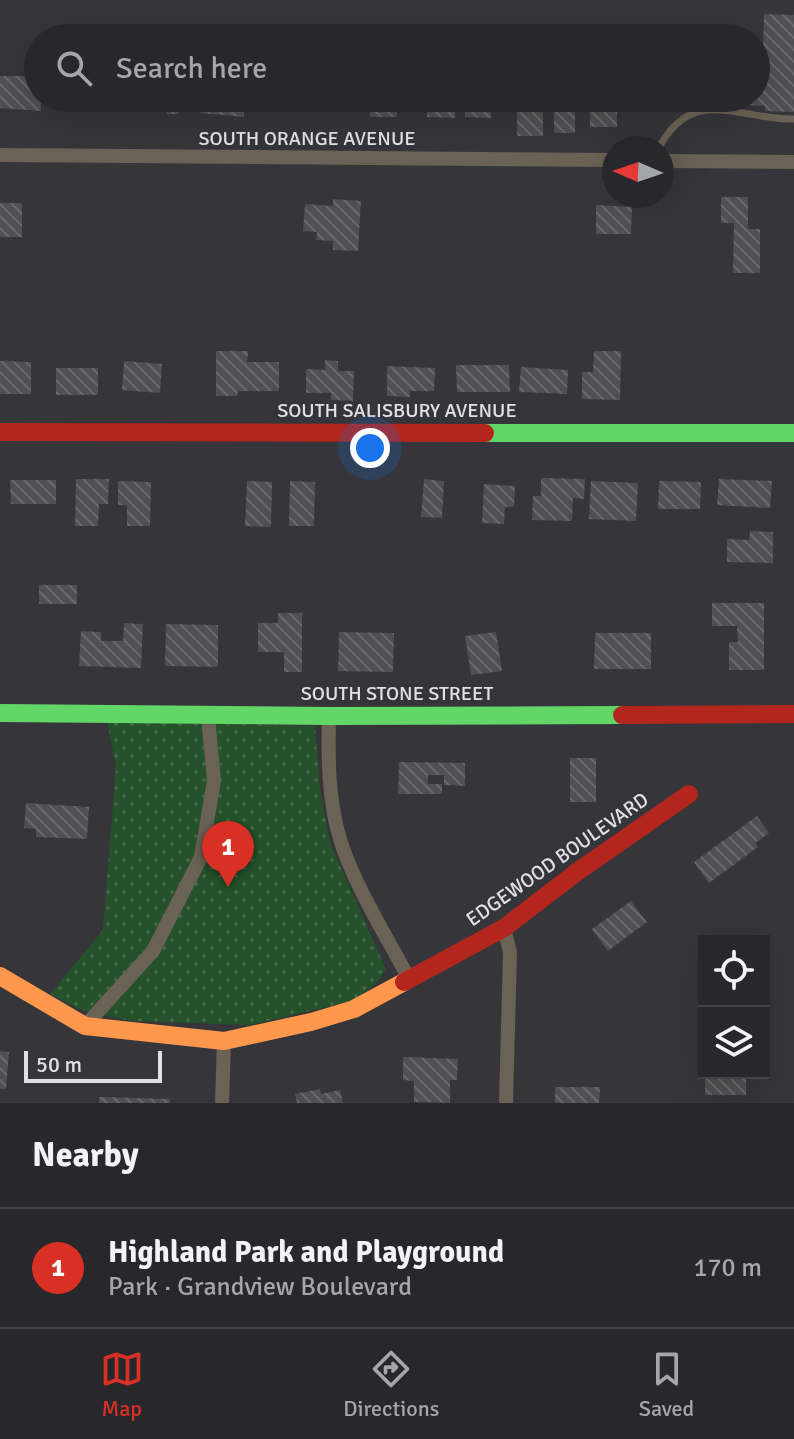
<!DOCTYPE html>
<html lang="en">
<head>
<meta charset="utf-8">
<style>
	:root { --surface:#28282c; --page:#303034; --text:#f1f3f6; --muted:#a5a6a9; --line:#444448; --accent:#d93025 }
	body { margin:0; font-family:Signika,sans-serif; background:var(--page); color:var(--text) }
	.controls { position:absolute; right:24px; bottom:24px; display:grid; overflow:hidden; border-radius:0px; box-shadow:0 8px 32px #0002 }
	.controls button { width:72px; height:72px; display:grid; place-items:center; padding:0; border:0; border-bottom:2px solid var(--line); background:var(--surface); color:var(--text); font:40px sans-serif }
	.compass { position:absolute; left:602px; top:136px; width:72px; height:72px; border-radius:50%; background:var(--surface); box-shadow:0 8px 32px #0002; rotate:272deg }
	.scale { position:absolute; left:24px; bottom:20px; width:138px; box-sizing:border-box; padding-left:8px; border:4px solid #e1e1e5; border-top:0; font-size:22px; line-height:28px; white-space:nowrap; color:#e1e1e5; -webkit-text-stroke:6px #34343b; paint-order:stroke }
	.you { position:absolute; left:370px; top:448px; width:28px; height:28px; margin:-20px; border:6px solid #fff; border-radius:50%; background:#1a73e8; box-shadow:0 0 0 12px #1a73e833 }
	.badge { display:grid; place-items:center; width:52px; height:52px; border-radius:50%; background:var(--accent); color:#fff; font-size:26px; font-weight:700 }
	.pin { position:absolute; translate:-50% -66px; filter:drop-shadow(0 2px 4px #0008) }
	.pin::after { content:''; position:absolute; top:42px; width:28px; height:24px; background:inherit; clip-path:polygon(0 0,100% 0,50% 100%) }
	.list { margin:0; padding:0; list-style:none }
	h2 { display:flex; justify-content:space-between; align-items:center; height:104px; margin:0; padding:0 32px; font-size:34px }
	h2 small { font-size:26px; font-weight:400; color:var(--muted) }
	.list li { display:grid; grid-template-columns:52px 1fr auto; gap:24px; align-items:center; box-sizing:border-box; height:120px; padding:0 32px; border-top:2px solid var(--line) }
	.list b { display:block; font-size:30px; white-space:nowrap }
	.list p { margin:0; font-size:26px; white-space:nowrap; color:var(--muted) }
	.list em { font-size:26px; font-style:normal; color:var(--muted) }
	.icon { flex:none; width:44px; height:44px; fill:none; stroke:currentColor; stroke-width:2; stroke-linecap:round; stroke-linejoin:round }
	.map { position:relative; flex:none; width:794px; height:1103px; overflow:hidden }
	.search { position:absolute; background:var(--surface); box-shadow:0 8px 32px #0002; left:24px; right:24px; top:24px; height:88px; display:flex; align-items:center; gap:20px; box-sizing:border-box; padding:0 28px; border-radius:44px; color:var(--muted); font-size:30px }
	.sheet { height:224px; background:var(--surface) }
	nav { display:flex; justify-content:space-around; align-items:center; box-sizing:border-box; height:112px; border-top:2px solid var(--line); background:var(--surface); font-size:22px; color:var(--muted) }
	nav a { display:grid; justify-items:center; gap:4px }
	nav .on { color:var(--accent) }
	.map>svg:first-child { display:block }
</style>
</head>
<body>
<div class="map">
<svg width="794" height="1103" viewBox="0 0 794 1103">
	<defs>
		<pattern id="park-dots" width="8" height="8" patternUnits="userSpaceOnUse" patternTransform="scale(2)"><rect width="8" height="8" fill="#25522b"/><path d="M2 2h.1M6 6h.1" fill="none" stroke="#446b4a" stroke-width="1.8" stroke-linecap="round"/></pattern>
		<pattern id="building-back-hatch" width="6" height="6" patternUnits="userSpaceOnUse" patternTransform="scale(2)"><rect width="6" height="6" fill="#504f51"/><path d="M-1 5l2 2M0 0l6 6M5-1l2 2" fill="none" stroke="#69686a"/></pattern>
	</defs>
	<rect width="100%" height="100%" fill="#35353a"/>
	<path fill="url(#park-dots)" d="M107 721 315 726 320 790 330 843 386 969 376 984 352 1001 250 1025 131 1021 80 1010 50 994 103 930 116 766Z"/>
	<g fill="url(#building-back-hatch)">
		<path d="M764 14 794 15V112L765 111V106L689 101V98H756V53L763 54Z"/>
		<path d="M0 76H32V88H38V98H41V111L0 108Z"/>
		<path d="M64 98H109V110L89 112V109H64Z"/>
		<path d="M135 98H179V114H167V110H135Z"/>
		<path d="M201 98H244V117L200 113Z"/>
		<rect x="315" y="98" width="17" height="13"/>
		<rect x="370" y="98" width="27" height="19"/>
		<path d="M427 98H455V118L427 117Z"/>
		<path d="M465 98H491V118L465 117Z"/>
		<rect x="590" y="98" width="27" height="29"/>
		<path d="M646 98H677V109L646 108Z"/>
		<rect x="554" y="101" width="21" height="32"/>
		<path d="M517 105H530V111H543V136H517Z"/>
		<path d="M721 197H748V229H760V273H733L734 223H721Z"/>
		<path d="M333 199 361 201 358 251 333 250V241L316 240 317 232 303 231 305 204 333 206Z"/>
		<rect x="0" y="203" width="22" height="34"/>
		<path d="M596 205 632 207 631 234H596Z"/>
		<path d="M216 351H248L247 362H279V391H238L237 396H216Z"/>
		<path d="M594 351H621L620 400 582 399V372H593Z"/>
		<path d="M325 360 338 361V371H354L353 401 331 400V393H306V369L325 370Z"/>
		<path d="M0 361 31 362V394H0Z"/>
		<path d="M124 361 162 364 160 393 122 390Z"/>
		<path d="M456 365H509L510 392H457Z"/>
		<path d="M387 366 435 368 434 391H410V397L387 396Z"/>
		<path d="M521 367 568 370 567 394 519 392Z"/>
		<rect x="56" y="368" width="42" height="27"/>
		<path d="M541 478 585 479 584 499 573 498 572 521 532 520 533 496H541Z"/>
		<path d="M76 479H109L108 504H99L98 526H75Z"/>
		<path d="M424 479 444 481 442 518 421 517Z"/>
		<path d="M719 479 772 481 770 508 717 505Z"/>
		<path d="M10 480H56V504H11Z"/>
		<path d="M118 481 151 482 150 526H127V505H118Z"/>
		<path d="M247 481 272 482 271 527 245 526Z"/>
		<path d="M290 481 315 482 314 526H289Z"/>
		<path d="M591 481 638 483 636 521 589 519Z"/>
		<path d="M659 481 701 482 700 509H658Z"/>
		<path d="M484 484 515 486 514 507H505L504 524 482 523Z"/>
		<path d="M750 531 773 532V563L727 562V539L749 540Z"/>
		<rect x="39" y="585" width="38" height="19"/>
		<path d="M712 603H764V670H729V642H738L737 626H712Z"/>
		<path d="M278 613H302V672H284V652H258V623H278Z"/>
		<path d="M124 623 143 624 141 668 79 666 81 631 101 632V641H123Z"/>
		<path d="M166 624 218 625V667L165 666Z"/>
		<path d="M339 632 394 633 393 672 338 671Z"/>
		<path d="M496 632 502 671 471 675 465 636Z"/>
		<path d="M595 633H651V669H594Z"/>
		<rect x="570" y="758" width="26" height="44"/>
		<path d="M399 762 465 763V786L444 785V775H428V784H442V794H398Z"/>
		<path d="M26 803 89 807 87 839 36 837V829L24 828Z"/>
		<path d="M757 816 769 833 755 843 758 847 709 883 694 862Z"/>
		<path d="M631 901 647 922 608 951 592 929Z"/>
		<path d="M0 1051 9 1052 6 1089H0Z"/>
		<path d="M403 1057 458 1059 457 1080H450V1103L414 1102V1081L403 1080Z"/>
		<path d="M705 1073 746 1076V1095H705Z"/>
		<path d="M555 1087H600L599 1103H555Z"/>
		<path d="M320 1089 321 1094 340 1090 343 1103H297L295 1094Z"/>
		<path d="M99 1097 170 1099V1103H99Z"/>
	</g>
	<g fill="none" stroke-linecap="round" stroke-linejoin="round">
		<path stroke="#6a6254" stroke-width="7" d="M659 148C692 84 740 120 794 119"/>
		<g stroke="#6a6254" stroke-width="14">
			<path d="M0 155 614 160"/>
			<path d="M662 161 794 162"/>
			<path d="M329 716C328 756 328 800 340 839 353 883 387 937 409 979"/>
			<path d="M504 928 510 952 506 1103"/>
			<path d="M85 1026 153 951 201 857 214 781 208 716"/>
			<path d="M222 1103 224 1041"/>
		</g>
		<g stroke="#63d668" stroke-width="18">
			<path d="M485 433H794"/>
			<path d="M0 713 329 716 622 715"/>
		</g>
		<path stroke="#ff974d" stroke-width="18" d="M0 976 85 1026 224 1041 311 1022 354 1009 404 982"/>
		<g stroke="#b3261e" stroke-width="18">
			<path d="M0 432 485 433"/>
			<path d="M622 715 794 714"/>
			<path d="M404 982 504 928 577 872 689 794"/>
		</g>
	</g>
	<g text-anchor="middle" stroke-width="7" stroke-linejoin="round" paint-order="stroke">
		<g font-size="20" fill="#e1e1e5" stroke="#34343b">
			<text x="307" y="145">SOUTH ORANGE AVENUE</text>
			<text x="397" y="417">SOUTH SALISBURY AVENUE</text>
			<text x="397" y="700">SOUTH STONE STREET</text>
			<text transform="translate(557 859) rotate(-35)" y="7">EDGEWOOD BOULEVARD</text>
		</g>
	</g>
</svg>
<div class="controls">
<button><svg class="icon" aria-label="locate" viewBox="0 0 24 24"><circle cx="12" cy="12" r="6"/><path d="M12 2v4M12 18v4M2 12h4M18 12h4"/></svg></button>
<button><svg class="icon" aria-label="layers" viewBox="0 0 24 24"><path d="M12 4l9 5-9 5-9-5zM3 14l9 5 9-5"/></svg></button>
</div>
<svg class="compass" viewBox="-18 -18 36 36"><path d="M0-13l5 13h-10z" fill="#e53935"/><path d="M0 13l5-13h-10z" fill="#a5a6a9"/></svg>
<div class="scale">50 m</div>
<div class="you"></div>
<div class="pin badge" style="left:228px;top:887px">1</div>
<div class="search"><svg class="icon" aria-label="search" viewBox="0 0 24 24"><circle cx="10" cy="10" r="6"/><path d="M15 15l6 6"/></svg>Search here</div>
</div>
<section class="sheet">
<h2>Nearby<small></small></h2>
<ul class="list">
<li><span class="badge">1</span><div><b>Highland Park and Playground</b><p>Park · Grandview Boulevard</p></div><em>170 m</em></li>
</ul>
</section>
<nav>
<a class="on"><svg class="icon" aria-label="map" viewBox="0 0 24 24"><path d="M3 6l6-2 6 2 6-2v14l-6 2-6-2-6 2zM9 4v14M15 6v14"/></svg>Map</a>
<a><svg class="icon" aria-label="directions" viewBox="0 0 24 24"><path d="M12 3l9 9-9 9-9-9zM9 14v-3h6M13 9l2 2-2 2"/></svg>Directions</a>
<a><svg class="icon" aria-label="saved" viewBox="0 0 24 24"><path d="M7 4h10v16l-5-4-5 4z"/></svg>Saved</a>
</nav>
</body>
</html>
